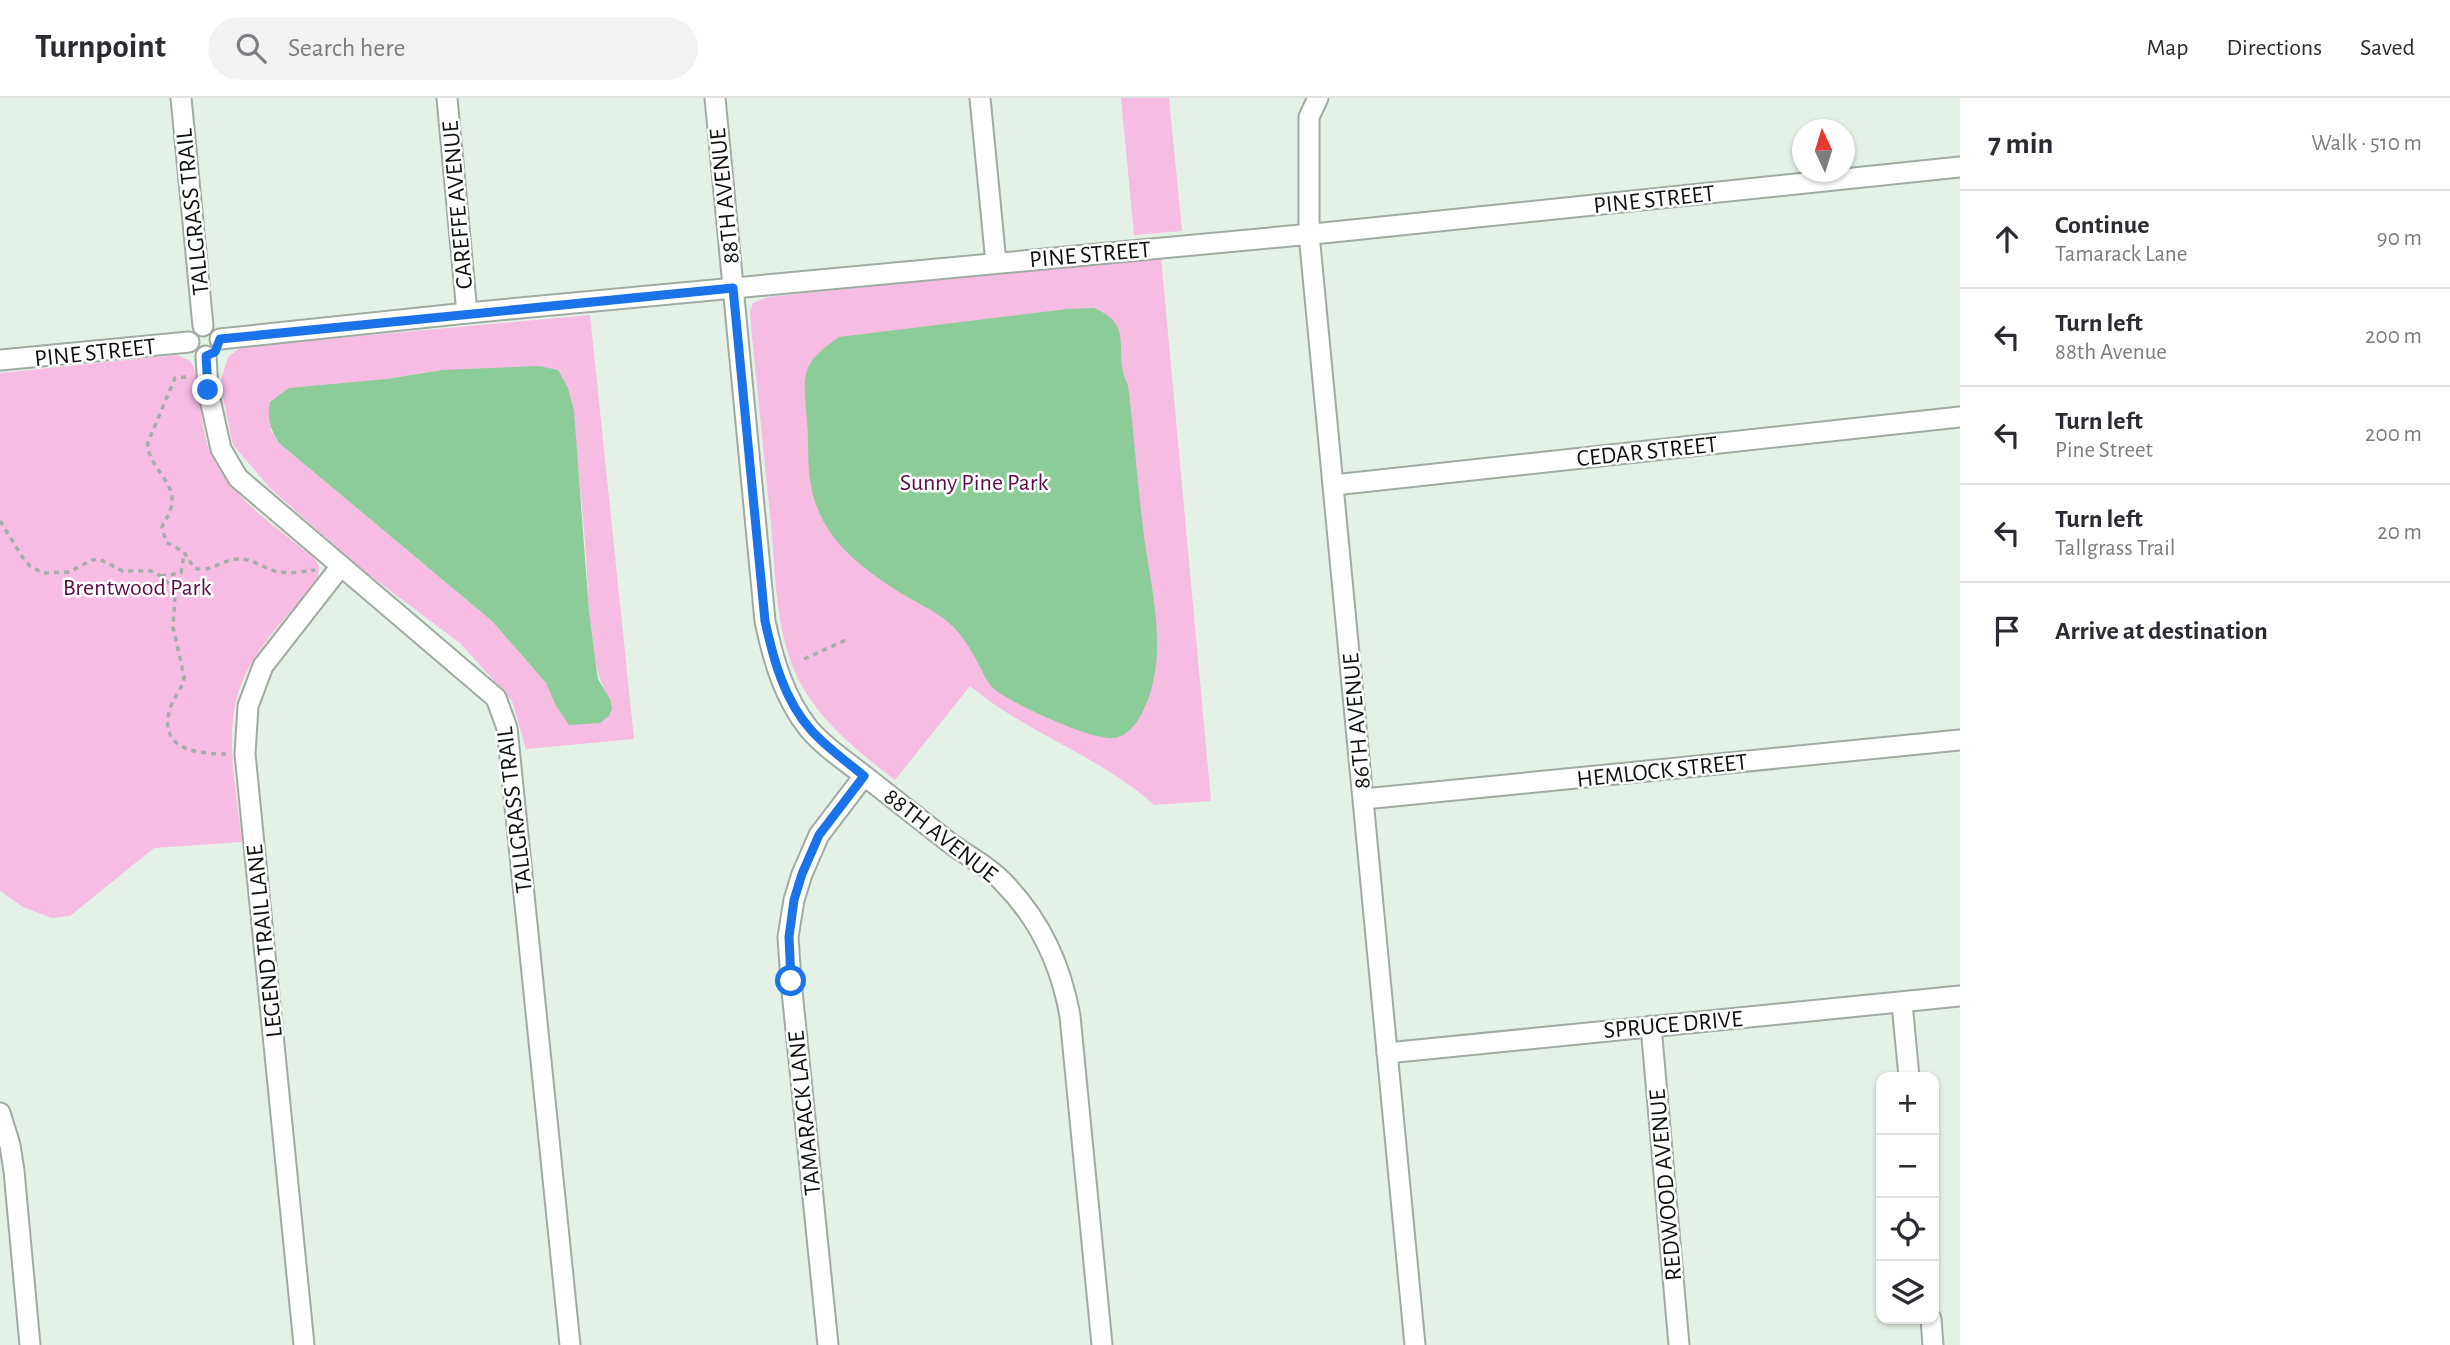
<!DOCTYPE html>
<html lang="en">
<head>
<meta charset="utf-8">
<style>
	:root { --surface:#fff; --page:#f2f2f3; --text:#2b2b33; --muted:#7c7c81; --line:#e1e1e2 }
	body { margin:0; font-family:"Alegreya Sans",sans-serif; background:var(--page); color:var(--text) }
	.controls { position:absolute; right:21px; bottom:21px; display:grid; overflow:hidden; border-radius:14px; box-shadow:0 2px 5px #0004 }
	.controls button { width:63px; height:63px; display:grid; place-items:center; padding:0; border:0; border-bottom:2px solid var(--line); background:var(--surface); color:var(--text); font:35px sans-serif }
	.compass { position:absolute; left:1792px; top:21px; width:63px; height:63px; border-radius:50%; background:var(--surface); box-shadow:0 2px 5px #0004; rotate:356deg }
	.stop { position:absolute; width:21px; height:21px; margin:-16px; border:5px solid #1a73e8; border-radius:50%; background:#fff }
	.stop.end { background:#1a73e8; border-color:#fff; box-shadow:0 2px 7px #0008 }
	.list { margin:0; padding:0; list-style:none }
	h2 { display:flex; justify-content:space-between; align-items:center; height:91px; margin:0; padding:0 28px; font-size:30px }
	h2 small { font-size:23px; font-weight:400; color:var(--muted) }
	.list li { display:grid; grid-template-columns:46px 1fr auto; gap:21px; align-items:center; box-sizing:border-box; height:98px; padding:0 28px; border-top:2px solid var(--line) }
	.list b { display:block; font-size:26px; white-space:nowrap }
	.list p { margin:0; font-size:23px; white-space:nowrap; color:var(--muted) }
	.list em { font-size:23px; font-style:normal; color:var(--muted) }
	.icon { flex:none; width:38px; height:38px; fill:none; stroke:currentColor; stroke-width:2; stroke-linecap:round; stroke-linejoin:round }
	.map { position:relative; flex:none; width:1960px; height:1247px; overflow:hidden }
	header { display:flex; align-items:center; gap:42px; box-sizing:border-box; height:98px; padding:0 35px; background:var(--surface); border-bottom:2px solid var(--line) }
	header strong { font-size:33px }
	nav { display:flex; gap:38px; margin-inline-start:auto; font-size:24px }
	.search { width:490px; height:63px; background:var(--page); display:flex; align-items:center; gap:18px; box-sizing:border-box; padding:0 24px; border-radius:38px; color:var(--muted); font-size:26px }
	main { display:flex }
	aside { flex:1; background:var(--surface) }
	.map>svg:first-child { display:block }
</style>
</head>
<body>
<header>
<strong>Turnpoint</strong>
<div class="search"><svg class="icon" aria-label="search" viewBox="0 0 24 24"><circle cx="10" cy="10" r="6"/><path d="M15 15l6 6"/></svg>Search here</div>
<nav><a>Map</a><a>Directions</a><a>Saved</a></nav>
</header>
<main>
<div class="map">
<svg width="1960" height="1247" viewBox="0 0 1960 1247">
	<rect width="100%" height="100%" fill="#e4f1e6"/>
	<g fill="#f7bce2" fill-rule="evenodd">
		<path d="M1121 0H1169L1182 133 1134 137Z"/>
		<path d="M1161 159 1211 703 1154 707C1099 657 1026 635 970 588L895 682C859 654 825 628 802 588 775 540 776 479 771 426 764 361 758 295 751 229L750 213 753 205 768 199Z"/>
		<path d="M590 217 634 641 526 651 512 603 461 546 359 469 271 391 233 347 220 285 228 259 241 249ZM442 272 574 313C576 361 583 410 586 458 589 499 587 568 610 601L563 619 546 585 492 523 279 345 270 331 387 281Z"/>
		<path d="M177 257 190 263 194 270C201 297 199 327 210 354 230 400 277 429 314 460L319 468 318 481C292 513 258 546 242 584 222 633 237 694 242 744L154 750 70 818 52 820 23 809 0 793V275Z"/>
	</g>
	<g fill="#8bcc99">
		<path d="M1094 210C1137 229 1111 251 1128 287 1134 335 1137 382 1143 430 1150 491 1172 559 1141 617 1136 627 1125 639 1114 640 1093 643 1009 605 993 590 987 585 983 574 979 567 971 552 962 536 949 525 934 512 915 504 899 494 858 468 820 438 811 388 807 367 809 345 807 324 804 278 798 267 839 239L1068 211Z"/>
		<path d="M539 268 558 272 568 290 574 313 589 514 596 568 598 581 610 601 612 610 609 618 600 625 569 627 556 608 546 585 492 523 279 345C270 330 267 321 270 304L289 290 387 281 442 272Z"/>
	</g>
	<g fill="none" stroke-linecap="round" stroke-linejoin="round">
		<g stroke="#9faba1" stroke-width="23">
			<g id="minor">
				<path d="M181 0 203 228"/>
				<path d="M447 0 467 215"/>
				<path d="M715 0 765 523C773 561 784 600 809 631 824 649 847 664 866 679 894 701 922 723 950 745 967 758 987 767 1002 783 1039 820 1061 867 1070 918L1102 1247"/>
				<path d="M980 0 996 165"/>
				<path d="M1318 0 1309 19V136L1415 1247"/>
				<path d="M220 241 467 215 1333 134 1960 69"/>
				<path d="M206 258 208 292 221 351 238 380 496 600 507 630 570 1247"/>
				<path d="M0 262 189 244"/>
				<path d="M1334 387 1960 319"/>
				<path d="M1364 701 1960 642"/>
				<path d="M1902 905 1909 979"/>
				<path d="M1651 928 1679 1247"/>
				<path d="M1387 955 1960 898"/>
				<path d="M0 1015 10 1047 14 1073 30 1247"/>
				<path d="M1931 1221 1933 1247"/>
				<path d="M304 1247 245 656 248 608 263 568 341 468"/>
				<path d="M828 1247 791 883 788 839 794 802 802 776 819 737 864 678"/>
			</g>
		</g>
		<g stroke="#a3aea5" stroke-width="3.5" stroke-dasharray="5 5" stroke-linecap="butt">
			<path d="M186 279 175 280 148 344C146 370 181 385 170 413 168 419 164 423 162 429L166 444 184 454 194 470C211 475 221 462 237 461 252 460 261 469 275 473 287 476 302 474 315 472"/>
			<path d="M0 423 23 460 30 468 43 475 69 474 92 462 99 461 123 473H151L161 478 173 490 175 498 173 529 184 578C184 589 175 597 171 608 156 652 196 656 228 656"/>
			<path d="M161 478 181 475 184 456"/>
			<path d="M804 561 846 542"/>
		</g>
		<use href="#minor" stroke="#fff" stroke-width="19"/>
	</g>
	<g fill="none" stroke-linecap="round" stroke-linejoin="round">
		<path stroke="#1a73e8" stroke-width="9" d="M208 292 206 258 215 254 220 241 733 190 765 523C773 560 784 602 811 632 826 649 846 663 864 678L819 737 802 776 794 802 789 839 791 883"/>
	</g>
	<g text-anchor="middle" stroke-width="5" stroke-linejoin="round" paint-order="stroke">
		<g font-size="24" fill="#0e130f" stroke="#fff">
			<text transform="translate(724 98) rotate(-96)" y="8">88TH AVENUE</text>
			<text transform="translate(1654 101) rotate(-6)" y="8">PINE STREET</text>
			<text transform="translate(457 107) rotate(-95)" y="8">CAREFFE AVENUE</text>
			<text transform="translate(192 114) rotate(-96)" y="8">TALLGRASS TRAIL</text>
			<text transform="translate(1090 156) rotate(-5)" y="8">PINE STREET</text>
			<text transform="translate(95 254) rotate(-6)" y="8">PINE STREET</text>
			<text transform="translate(1647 353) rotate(-6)" y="8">CEDAR STREET</text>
			<text transform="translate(1356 623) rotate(-95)" y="8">86TH AVENUE</text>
			<text transform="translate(1662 672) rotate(-6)" y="8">HEMLOCK STREET</text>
			<text transform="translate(514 712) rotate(-97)" y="8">TALLGRASS TRAIL</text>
			<text transform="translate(941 737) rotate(38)" y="8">88TH AVENUE</text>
			<text transform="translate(264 843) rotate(-96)" y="8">LEGEND TRAIL LANE</text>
			<text transform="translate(1673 926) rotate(-5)" y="8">SPRUCE DRIVE</text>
			<text transform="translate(804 1015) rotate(-96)" y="8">TAMARACK LANE</text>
			<text transform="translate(1665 1087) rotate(-95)" y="8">REDWOOD AVENUE</text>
		</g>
		<g font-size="24" fill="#5c0d49" stroke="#fff">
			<text x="974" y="392">Sunny Pine Park</text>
			<text x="137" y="497">Brentwood Park</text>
		</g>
	</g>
</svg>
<div class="controls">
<button>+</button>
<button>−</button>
<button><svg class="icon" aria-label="locate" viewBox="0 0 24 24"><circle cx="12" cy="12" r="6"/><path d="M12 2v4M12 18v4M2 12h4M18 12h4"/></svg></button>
<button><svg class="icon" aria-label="layers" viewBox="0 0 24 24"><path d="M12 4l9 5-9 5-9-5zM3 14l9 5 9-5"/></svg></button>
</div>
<svg class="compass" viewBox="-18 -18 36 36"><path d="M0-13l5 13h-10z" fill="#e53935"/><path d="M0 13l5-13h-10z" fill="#7c7c81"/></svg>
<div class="stop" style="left:791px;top:883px"></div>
<div class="stop end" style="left:208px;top:292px"></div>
</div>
<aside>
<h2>7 min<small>Walk · 510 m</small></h2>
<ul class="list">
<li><svg class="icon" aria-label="ahead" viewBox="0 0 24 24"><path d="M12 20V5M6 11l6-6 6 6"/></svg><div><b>Continue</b><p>Tamarack Lane</p></div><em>90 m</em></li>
<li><svg class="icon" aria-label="left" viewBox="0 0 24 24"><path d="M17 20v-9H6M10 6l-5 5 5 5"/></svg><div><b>Turn left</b><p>88th Avenue</p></div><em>200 m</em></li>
<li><svg class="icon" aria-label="left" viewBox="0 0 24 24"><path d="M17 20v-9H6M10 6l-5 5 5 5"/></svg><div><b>Turn left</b><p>Pine Street</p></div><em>200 m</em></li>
<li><svg class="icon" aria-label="left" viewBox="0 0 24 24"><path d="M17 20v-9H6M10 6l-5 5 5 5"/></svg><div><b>Turn left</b><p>Tallgrass Trail</p></div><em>20 m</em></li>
<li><svg class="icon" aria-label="arrive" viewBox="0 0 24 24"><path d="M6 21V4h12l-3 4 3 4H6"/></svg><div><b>Arrive at destination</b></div></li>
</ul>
</aside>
</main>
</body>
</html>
